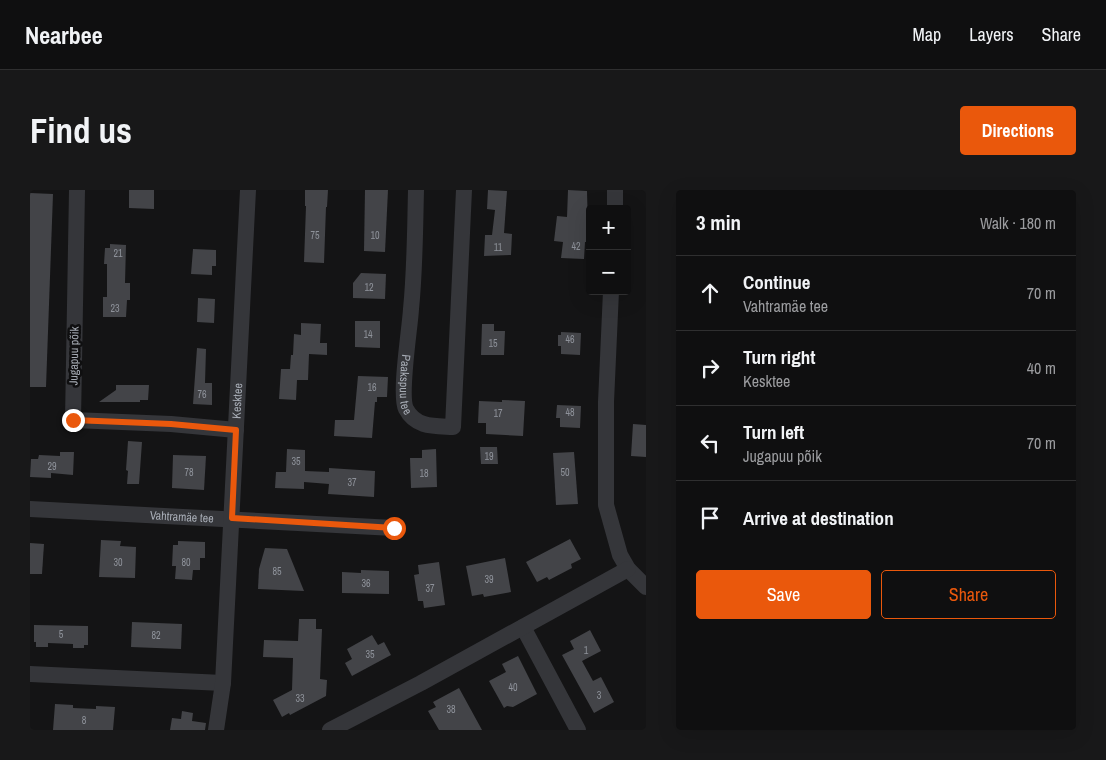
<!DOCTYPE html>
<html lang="en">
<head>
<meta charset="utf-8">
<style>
	:root { --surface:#0f0f10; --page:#181819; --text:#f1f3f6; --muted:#9b9c9f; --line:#2f2f30; --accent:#ea580c }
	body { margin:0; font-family:"Archivo Narrow",sans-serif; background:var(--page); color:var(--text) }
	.controls { position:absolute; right:15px; top:15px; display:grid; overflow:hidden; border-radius:5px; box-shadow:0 5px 20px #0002 }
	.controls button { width:45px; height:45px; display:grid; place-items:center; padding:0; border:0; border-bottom:1px solid var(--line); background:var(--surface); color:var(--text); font:25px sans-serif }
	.stop { position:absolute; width:15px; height:15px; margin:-11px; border:4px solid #ea580c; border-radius:50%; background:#fff }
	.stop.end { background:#ea580c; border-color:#fff; box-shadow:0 1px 5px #0008 }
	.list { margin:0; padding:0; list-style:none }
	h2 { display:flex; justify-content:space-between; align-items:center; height:65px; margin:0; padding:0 20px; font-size:21px }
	h2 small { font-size:16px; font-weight:400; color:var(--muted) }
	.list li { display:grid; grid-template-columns:32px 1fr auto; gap:15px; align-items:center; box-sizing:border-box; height:75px; padding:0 20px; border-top:1px solid var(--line) }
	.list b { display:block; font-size:19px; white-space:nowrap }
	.list p { margin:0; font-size:16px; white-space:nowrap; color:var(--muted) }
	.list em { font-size:16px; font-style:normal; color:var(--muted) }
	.actions { display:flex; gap:10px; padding:15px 20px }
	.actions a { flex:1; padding:11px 0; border:1px solid var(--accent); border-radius:5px; text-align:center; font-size:18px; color:var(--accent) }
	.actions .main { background:var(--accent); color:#fff }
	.icon { flex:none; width:28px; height:28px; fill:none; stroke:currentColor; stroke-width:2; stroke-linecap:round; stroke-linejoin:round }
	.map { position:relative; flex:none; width:616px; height:540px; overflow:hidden; border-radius:5px }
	header { display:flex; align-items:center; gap:30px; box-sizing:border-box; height:70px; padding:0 25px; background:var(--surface); border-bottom:1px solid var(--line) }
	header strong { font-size:24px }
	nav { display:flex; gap:28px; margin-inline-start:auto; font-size:18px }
	.intro { display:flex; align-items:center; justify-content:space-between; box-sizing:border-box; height:120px; padding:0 30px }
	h1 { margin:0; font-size:35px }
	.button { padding:12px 22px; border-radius:5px; background:var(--accent); color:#fff; font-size:18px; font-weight:700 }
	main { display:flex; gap:30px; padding:0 30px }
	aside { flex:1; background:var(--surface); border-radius:5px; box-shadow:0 5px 20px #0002 }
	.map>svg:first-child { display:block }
</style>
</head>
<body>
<header>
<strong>Nearbee</strong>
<nav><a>Map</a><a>Layers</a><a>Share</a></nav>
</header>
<div class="intro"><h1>Find us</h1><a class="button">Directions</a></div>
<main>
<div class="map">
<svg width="616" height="540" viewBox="0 0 616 540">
	<rect width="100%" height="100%" fill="#141415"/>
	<g fill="#434448">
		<path d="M99 0H124V19L99 18Z"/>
		<path d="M275 0H298L297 17H296L294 73 274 72 276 16H275Z"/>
		<path d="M335 0H358L355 62 334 61Z"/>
		<path d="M458 0 477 1 474 43 482 44 481 65 454 66 455 45H462L465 20 457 19Z"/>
		<path d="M538 0 557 1 558 40V52H555L554 69 531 68 533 52 524 51 527 26 537 27Z"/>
		<path d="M0 3 23 4 16 197H0Z"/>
		<path d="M80 54 96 55 95 93H100V110H97L96 127H73V107H77V74H74L75 58H80Z"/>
		<path d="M163 59 186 60V76H182V85L161 84Z"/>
		<path d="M331 83 356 84 355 109 323 108V93Z"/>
		<path d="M168 108 185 109 184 133 167 132Z"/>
		<path d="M325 131H350V158L325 157Z"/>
		<path d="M271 133 291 134 290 153H297V165L279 164 278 190H267L266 210 249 209 251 179H260L261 165H263L264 144 271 145Z"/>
		<path d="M452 134H464V141H475L474 165H451Z"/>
		<path d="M531 142 551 143 550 165 531 164V156H528V145H531Z"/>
		<path d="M167 158 176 159 175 193H182V215L163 214Z"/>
		<path d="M328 186 358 187 357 207H347V212H345L342 248 304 246 305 230H324Z"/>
		<path d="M86 195H119L118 210H110V212H69L86 200Z"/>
		<path d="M472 210 495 211 493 246 456 244V233H448L449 211 472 212Z"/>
		<path d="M527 215 551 216 550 238 530 237V228H526Z"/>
		<path d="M603 234 616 235V267L601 266Z"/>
		<path d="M98 251 112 252 109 294H97L98 281 96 280Z"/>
		<path d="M450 257H467L468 274H451Z"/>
		<path d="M257 259 275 260V281L299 282V278L345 281 344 307 298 304 299 294 274 292V299L245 298 246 282H256Z"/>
		<path d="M406 259 407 297 381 298 380 268H392V260Z"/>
		<path d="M30 262H44L43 285 21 283V288L0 287 1 269H8L9 265 30 266Z"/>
		<path d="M544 262 548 314 526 315 523 263Z"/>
		<path d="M143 265 176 266 174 300 142 298Z"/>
		<path d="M540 349 551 369 541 374 542 378 519 390 517 387 507 392 496 372Z"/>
		<path d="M71 350 91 351 90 356 106 357 105 388 69 387Z"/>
		<path d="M148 351 175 352V368H170V380H163L162 390 145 389 146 376H142L143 355H148Z"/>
		<path d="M0 353 14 354 12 384H0Z"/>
		<path d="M235 358 257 359 274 401 228 399 229 379Z"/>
		<path d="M475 368 481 402 454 407 453 404 442 406 436 376Z"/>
		<path d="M409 372 415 415 394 418 393 411H388L384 385 389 384 388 375Z"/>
		<path d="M331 380 359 381V404L312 403V382L331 383Z"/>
		<path d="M269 429H286V439H292L290 489 297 490 296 506 260 525 259 523 252 527 243 510 262 500 263 468 233 467 234 450 268 451Z"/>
		<path d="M102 432 152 434 151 459 101 457Z"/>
		<path d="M4 435 58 436V455H54V458H43V454L18 453V457H6V452H4Z"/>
		<path d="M560 440 571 461 552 471 563 491 571 487 584 512 564 523 532 465 544 459 540 451Z"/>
		<path d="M342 445 348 455 354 452 361 465 322 486 315 473 322 469 317 459Z"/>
		<path d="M488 466 507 504 483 517 477 516 474 518 459 491 476 482 472 474Z"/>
		<path d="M429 498 452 540H409L398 521 406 517 403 512Z"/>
		<path d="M25 514 43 515V518L66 519V516L85 517 83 540H23Z"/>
		<path d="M152 521 163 523 162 531 176 533 175 540H140L142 528 151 529Z"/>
	</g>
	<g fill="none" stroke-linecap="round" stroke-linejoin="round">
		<g stroke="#35363a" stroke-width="16">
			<path d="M47 0 43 230 141 234 206 240"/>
			<path id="s1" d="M386 0C385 40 385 80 381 119 380 138 369 205 376 219 386 238 405 236 423 237L434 0"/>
			<path d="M585 19V0"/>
			<path d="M581 101 576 212V315L590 365 598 379 616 397"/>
			<path id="s2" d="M0 319 364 338"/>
			<path d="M493 437 548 540"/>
			<path d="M0 484 193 493"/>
			<path id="s3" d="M186 540 193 493 218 0"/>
			<path d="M300 540 391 493 598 379"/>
		</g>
	</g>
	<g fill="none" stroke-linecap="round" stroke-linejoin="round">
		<path stroke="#ea580c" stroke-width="6" d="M43 230 141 234 206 240 202 328 364 338"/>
	</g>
	<g text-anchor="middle" stroke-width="5" stroke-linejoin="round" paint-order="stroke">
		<g font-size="10" fill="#8e929a">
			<text x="285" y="49">75</text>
			<text x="345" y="49">10</text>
			<text x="546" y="60">42</text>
			<text x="468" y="61">11</text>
			<text x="88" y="67">21</text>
			<text x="339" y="101">12</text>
			<text x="85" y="122">23</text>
			<text x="338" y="148">14</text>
			<text x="540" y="153">46</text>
			<text x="463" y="157">15</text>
			<text x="342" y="201">16</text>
			<text x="172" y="208">76</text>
			<text x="540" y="226">48</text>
			<text x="468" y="227">17</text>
			<text x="459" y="270">19</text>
			<text x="266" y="275">35</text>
			<text x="22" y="280">29</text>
			<text x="159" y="286">78</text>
			<text x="535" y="286">50</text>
			<text x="394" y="287">18</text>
			<text x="322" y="296">37</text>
			<text x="88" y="376">30</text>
			<text x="156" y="376">80</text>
			<text x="247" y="385">85</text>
			<text x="459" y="393">39</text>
			<text x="336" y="397">36</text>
			<text x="400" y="402">37</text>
			<text x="31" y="448">5</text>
			<text x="126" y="449">82</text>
			<text x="556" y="464">1</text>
			<text x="340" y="468">35</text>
			<text x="483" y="501">40</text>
			<text x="569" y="509">3</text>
			<text x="270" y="512">33</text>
			<text x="421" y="523">38</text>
			<text x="54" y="534">8</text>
		</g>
		<g font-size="12" fill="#a7acb5" stroke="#0f0f10">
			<text transform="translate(44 166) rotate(-89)" y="4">Jugapuu põik</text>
			<text dy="4" stroke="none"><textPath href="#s1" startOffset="195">Paakspuu tee</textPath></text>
			<text dy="4" stroke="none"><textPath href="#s3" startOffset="330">Kesktee</textPath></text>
			<text dy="4" stroke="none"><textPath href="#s2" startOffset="152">Vahtramäe tee</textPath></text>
		</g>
	</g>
</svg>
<div class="controls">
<button>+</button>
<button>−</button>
</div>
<div class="stop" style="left:364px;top:338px"></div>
<div class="stop end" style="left:43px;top:230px"></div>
</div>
<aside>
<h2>3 min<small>Walk · 180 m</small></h2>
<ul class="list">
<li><svg class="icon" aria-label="ahead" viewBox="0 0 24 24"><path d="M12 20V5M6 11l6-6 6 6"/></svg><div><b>Continue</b><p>Vahtramäe tee</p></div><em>70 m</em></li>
<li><svg class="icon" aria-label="right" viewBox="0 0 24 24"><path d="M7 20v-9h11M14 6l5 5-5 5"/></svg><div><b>Turn right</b><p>Kesktee</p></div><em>40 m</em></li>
<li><svg class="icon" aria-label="left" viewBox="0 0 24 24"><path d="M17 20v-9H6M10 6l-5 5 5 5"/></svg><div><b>Turn left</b><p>Jugapuu põik</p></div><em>70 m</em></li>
<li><svg class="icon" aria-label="arrive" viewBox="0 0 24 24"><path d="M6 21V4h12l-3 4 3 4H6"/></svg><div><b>Arrive at destination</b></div></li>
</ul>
<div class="actions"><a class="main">Save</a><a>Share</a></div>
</aside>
</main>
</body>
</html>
